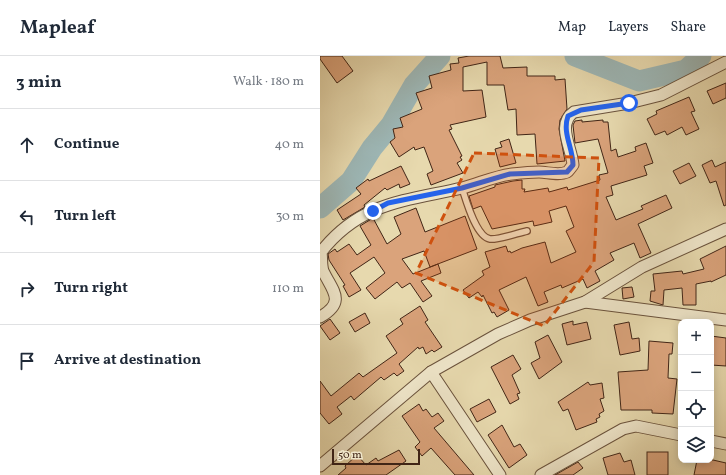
<!DOCTYPE html>
<html lang="en">
<head>
<meta charset="utf-8">
<style>
	:root { --surface:#fff; --page:#f6f6f7; --text:#1f2937; --muted:#747a83; --line:#e0e1e3 }
	body { margin:0; font-family:Vollkorn,serif; background:var(--page); color:var(--text) }
	.controls { position:absolute; right:12px; bottom:12px; display:grid; overflow:hidden; border-radius:8px; box-shadow:0 2px 10px #0003 }
	.controls button { width:36px; height:36px; display:grid; place-items:center; padding:0; border:0; border-bottom:1px solid var(--line); background:var(--surface); color:var(--text); font:20px sans-serif }
	.scale { position:absolute; left:12px; bottom:10px; width:88px; box-sizing:border-box; padding-left:4px; border:2px solid #412516; border-top:0; font-size:11px; line-height:14px; white-space:nowrap; color:#412516; -webkit-text-stroke:3px #efe6ca; paint-order:stroke }
	.stop { position:absolute; width:12px; height:12px; margin:-9px; border:3px solid #2563eb; border-radius:50%; background:#fff }
	.stop.end { background:#2563eb; border-color:#fff; box-shadow:0 1px 4px #0008 }
	.list { margin:0; padding:0; list-style:none }
	h2 { display:flex; justify-content:space-between; align-items:center; height:52px; margin:0; padding:0 16px; font-size:17px }
	h2 small { font-size:13px; font-weight:400; color:var(--muted) }
	.list li { display:grid; grid-template-columns:26px 1fr auto; gap:12px; align-items:center; box-sizing:border-box; height:72px; padding:0 16px; border-top:1px solid var(--line) }
	.list b { display:block; font-size:15px; white-space:nowrap }
	.list em { font-size:13px; font-style:normal; color:var(--muted) }
	.icon { flex:none; width:22px; height:22px; fill:none; stroke:currentColor; stroke-width:2; stroke-linecap:round; stroke-linejoin:round }
	.map { position:relative; flex:none; width:406px; height:419px; overflow:hidden }
	header { display:flex; align-items:center; gap:24px; box-sizing:border-box; height:56px; padding:0 20px; background:var(--surface); border-bottom:1px solid var(--line) }
	header strong { font-size:19px }
	nav { display:flex; gap:22px; margin-inline-start:auto; font-size:14px }
	main { display:flex }
	aside { flex:1; background:var(--surface) }
	.map>svg:first-child { display:block }
</style>
</head>
<body>
<header>
<strong>Mapleaf</strong>
<nav><a>Map</a><a>Layers</a><a>Share</a></nav>
</header>
<main>
<aside>
<h2>3 min<small>Walk · 180 m</small></h2>
<ul class="list">
<li><svg class="icon" aria-label="ahead" viewBox="0 0 24 24"><path d="M12 20V5M6 11l6-6 6 6"/></svg><div><b>Continue</b></div><em>40 m</em></li>
<li><svg class="icon" aria-label="left" viewBox="0 0 24 24"><path d="M17 20v-9H6M10 6l-5 5 5 5"/></svg><div><b>Turn left</b></div><em>30 m</em></li>
<li><svg class="icon" aria-label="right" viewBox="0 0 24 24"><path d="M7 20v-9h11M14 6l5 5-5 5"/></svg><div><b>Turn right</b></div><em>110 m</em></li>
<li><svg class="icon" aria-label="arrive" viewBox="0 0 24 24"><path d="M6 21V4h12l-3 4 3 4H6"/></svg><div><b>Arrive at destination</b></div></li>
</ul>
</aside>
<div class="map">
<svg width="406" height="419" viewBox="0 0 406 419">
	<rect width="100%" height="100%" fill="#e7d9ae"/>
	<filter id="stains"><feTurbulence type="fractalNoise" baseFrequency=".005" numOctaves="4"/><feColorMatrix values="0 0 0 0 .2 0 0 0 0 .09 0 0 0 0 .02 0 0 0 .5 -.17"/></filter>
	<radialGradient id="worn" r=".72"><stop offset=".6" stop-color="#630" stop-opacity="0"/><stop offset="1" stop-color="#630" stop-opacity=".3"/></radialGradient>
	<g fill="none" stroke-linecap="round" stroke-linejoin="round">
		<g stroke="#9db7b6" stroke-width="21">
			<path d="M255 0 319 25 366 14 381 0"/>
			<path d="M0 152 31 125 52 92 71 69 94 29 120 0"/>
		</g>
	</g>
	<g fill="#daa37b" stroke="#412516">
		<path d="M0 0H22L33 15 17 27 0 3Z"/>
		<path d="M149 0H180L183 12 207 11V20H235V24L245 23 247 53 240 64 239 73 245 105 217 108 215 78 197 79 196 53 188 54 184 29H167V6L143 11V35L162 34 166 61 130 69 132 73 129 74 142 100 140 101 142 104 137 107 143 117 111 129 107 118 113 115 104 91 95 94 94 91 79 101 70 86 75 82 73 73 83 71 80 62 102 53 96 37 112 32 109 20 131 14 130 8 139 7 138 2Z"/>
		<path d="M406 27V42L393 48 387 35Z"/>
		<path d="M369 41 375 55 371 56 379 73 366 79 362 71 347 79 345 75 335 79 327 63 337 58 336 55Z"/>
		<path d="M262 64V66L283 64V66H288L291 95 296 93 298 101 316 95 315 91 326 87 333 107 324 110 327 119 291 130 293 139 286 141 296 164 323 153 321 150 346 139 352 152 318 168 331 197 320 202 314 187 290 197 294 204 275 215 280 225 267 232 263 223 242 232 241 229 224 236 228 246 218 250 206 221 179 234 189 254 177 261 174 256 172 257 163 239 162 241 158 236 149 242 143 234 164 219 162 215 170 211 165 196 186 190 188 196 190 195 191 197 202 192 225 186 231 207 256 196 246 175 254 171 246 150 229 155 232 166 214 170 213 165 172 173 161 150 153 153 149 140 175 131V129L193 125 202 124V133H205L204 136 228 132 229 136 247 131 248 134 280 124 279 119 288 117 278 83 255 87 253 69 255 65Z"/>
		<path d="M189 83 196 107 180 111 175 93 182 91 180 86Z"/>
		<path d="M392 104 395 111 406 106V149L404 150 396 125 390 127 382 109Z"/>
		<path d="M369 107 376 120 360 128 353 115Z"/>
		<path d="M81 110 90 128 80 132 79 128 67 134 65 132 44 149 45 151 23 164 17 154 41 138 36 132 48 123 49 125Z"/>
		<path d="M96 152 105 176 145 160 157 193 110 211 104 195 82 203 93 218 118 208 121 217 101 225 112 240 103 246 90 227 82 232 77 226 55 243 46 232 65 217 54 201 30 217 41 234 29 241 23 230 25 229 9 204 8 198 15 193 17 196 29 188 37 199 51 189 40 170 53 162 67 188 81 178 74 161Z"/>
		<path d="M406 190V219L391 226V225L376 228V249H363L362 232 344 234 343 249 330 245 331 235H335L333 218 362 215 363 218 384 213 380 203Z"/>
		<path d="M312 231 314 241 303 243 302 232Z"/>
		<path d="M100 250 108 264 105 266 122 291 114 296 112 294 106 298 103 291 99 293 98 291 79 308 84 315 77 320 74 317 64 324 61 321 34 344 31 340 17 351 22 358 9 368 0 357V325L11 340 39 317 43 321 77 297 66 280 83 268 80 263Z"/>
		<path d="M45 257 50 267 35 276 29 266Z"/>
		<path d="M10 263 20 277 10 284 0 270Z"/>
		<path d="M253 265V269L267 266 271 283 247 289 242 268Z"/>
		<path d="M309 266 312 283 319 282 320 295 300 299 294 269Z"/>
		<path d="M228 279 242 306 219 323 211 307 220 302 215 286Z"/>
		<path d="M391 280 406 282V310L391 309Z"/>
		<path d="M329 285 353 287 352 298H349L348 322 357 323 353 358 332 357V354H301L298 316 328 314Z"/>
		<path d="M193 299 201 313 192 319 200 337 197 338 199 343 190 348 171 311Z"/>
		<path d="M268 326 270 329 282 327 284 342 280 343 284 355 279 358 280 361 276 363 277 366 256 374 248 353 243 355 238 346Z"/>
		<path d="M169 343 176 356 157 366 150 353Z"/>
		<path d="M99 348 103 355 106 353 112 361 118 357 124 365 114 372 154 419H135L111 392 102 400 95 391 100 386 82 360Z"/>
		<path d="M182 369 194 391 200 388 207 399 189 412 168 379Z"/>
		<path d="M79 394 86 405 66 419H18L26 412 25 410 37 399 46 409 56 402 58 405Z"/>
		<rect x="327" y="396" width="21" height="23"/>
		<path d="M300 397 304 406 311 404 315 419H288L283 402Z"/>
		<path d="M377 404H393L406 407V419H374Z"/>
		<path d="M258 406 263 412 253 419H235Z"/>
	</g>
	<g fill="none" stroke-linecap="round" stroke-linejoin="round">
		<g stroke="#6a523c" stroke-width="8">
			<path id="lane" d="M142 132C146 144 156 181 170 183 178 184 198 177 207 175"/>
		</g>
		<g stroke="#6a523c" stroke-width="13">
			<g id="street">
				<path d="M265 246 406 264"/>
				<path d="M0 261C27 246 12 234 3 215 1 209 2 202 1 196 40 146 85 145 142 132 158 128 175 120 192 118 201 117 210 116 219 116 227 116 239 120 247 116 249 115 251 111 253 109 252 92 236 68 254 56L309 47 341 39 406 6"/>
				<path d="M111 316 180 419"/>
				<path d="M391 385 406 388"/>
				<path d="M0 410 111 316 178 278 210 264 265 246 322 211 406 173"/>
				<path d="M221 419 303 373 316 370 361 379"/>
			</g>
		</g>
		<use href="#lane" stroke="#efe6ca" stroke-width="5.5"/>
		<use href="#street" stroke="#efe6ca" stroke-width="11"/>
	</g>
	<g fill="none" stroke-linecap="round" stroke-linejoin="round">
		<path stroke="#2563eb" stroke-width="5" d="M53 155 68 147 142 132 190 118 247 116 253 109C253 92 242 77 248 60L261 54 309 47"/>
	</g>
	<path fill="#cf510e" fill-opacity="0.2" stroke="#cf510e" stroke-width="3" stroke-dasharray="8 5" stroke-linejoin="round" d="M154 97 279 102 274 206 224 270 96 217Z"/>
	<rect width="100%" height="100%" filter="url(#stains)"/>
	<rect width="100%" height="100%" fill="url(#worn)"/>
</svg>
<div class="controls">
<button>+</button>
<button>−</button>
<button><svg class="icon" aria-label="locate" viewBox="0 0 24 24"><circle cx="12" cy="12" r="6"/><path d="M12 2v4M12 18v4M2 12h4M18 12h4"/></svg></button>
<button><svg class="icon" aria-label="layers" viewBox="0 0 24 24"><path d="M12 4l9 5-9 5-9-5zM3 14l9 5 9-5"/></svg></button>
</div>
<div class="scale">50 m</div>
<div class="stop" style="left:309px;top:47px"></div>
<div class="stop end" style="left:53px;top:155px"></div>
</div>
</main>
</body>
</html>
